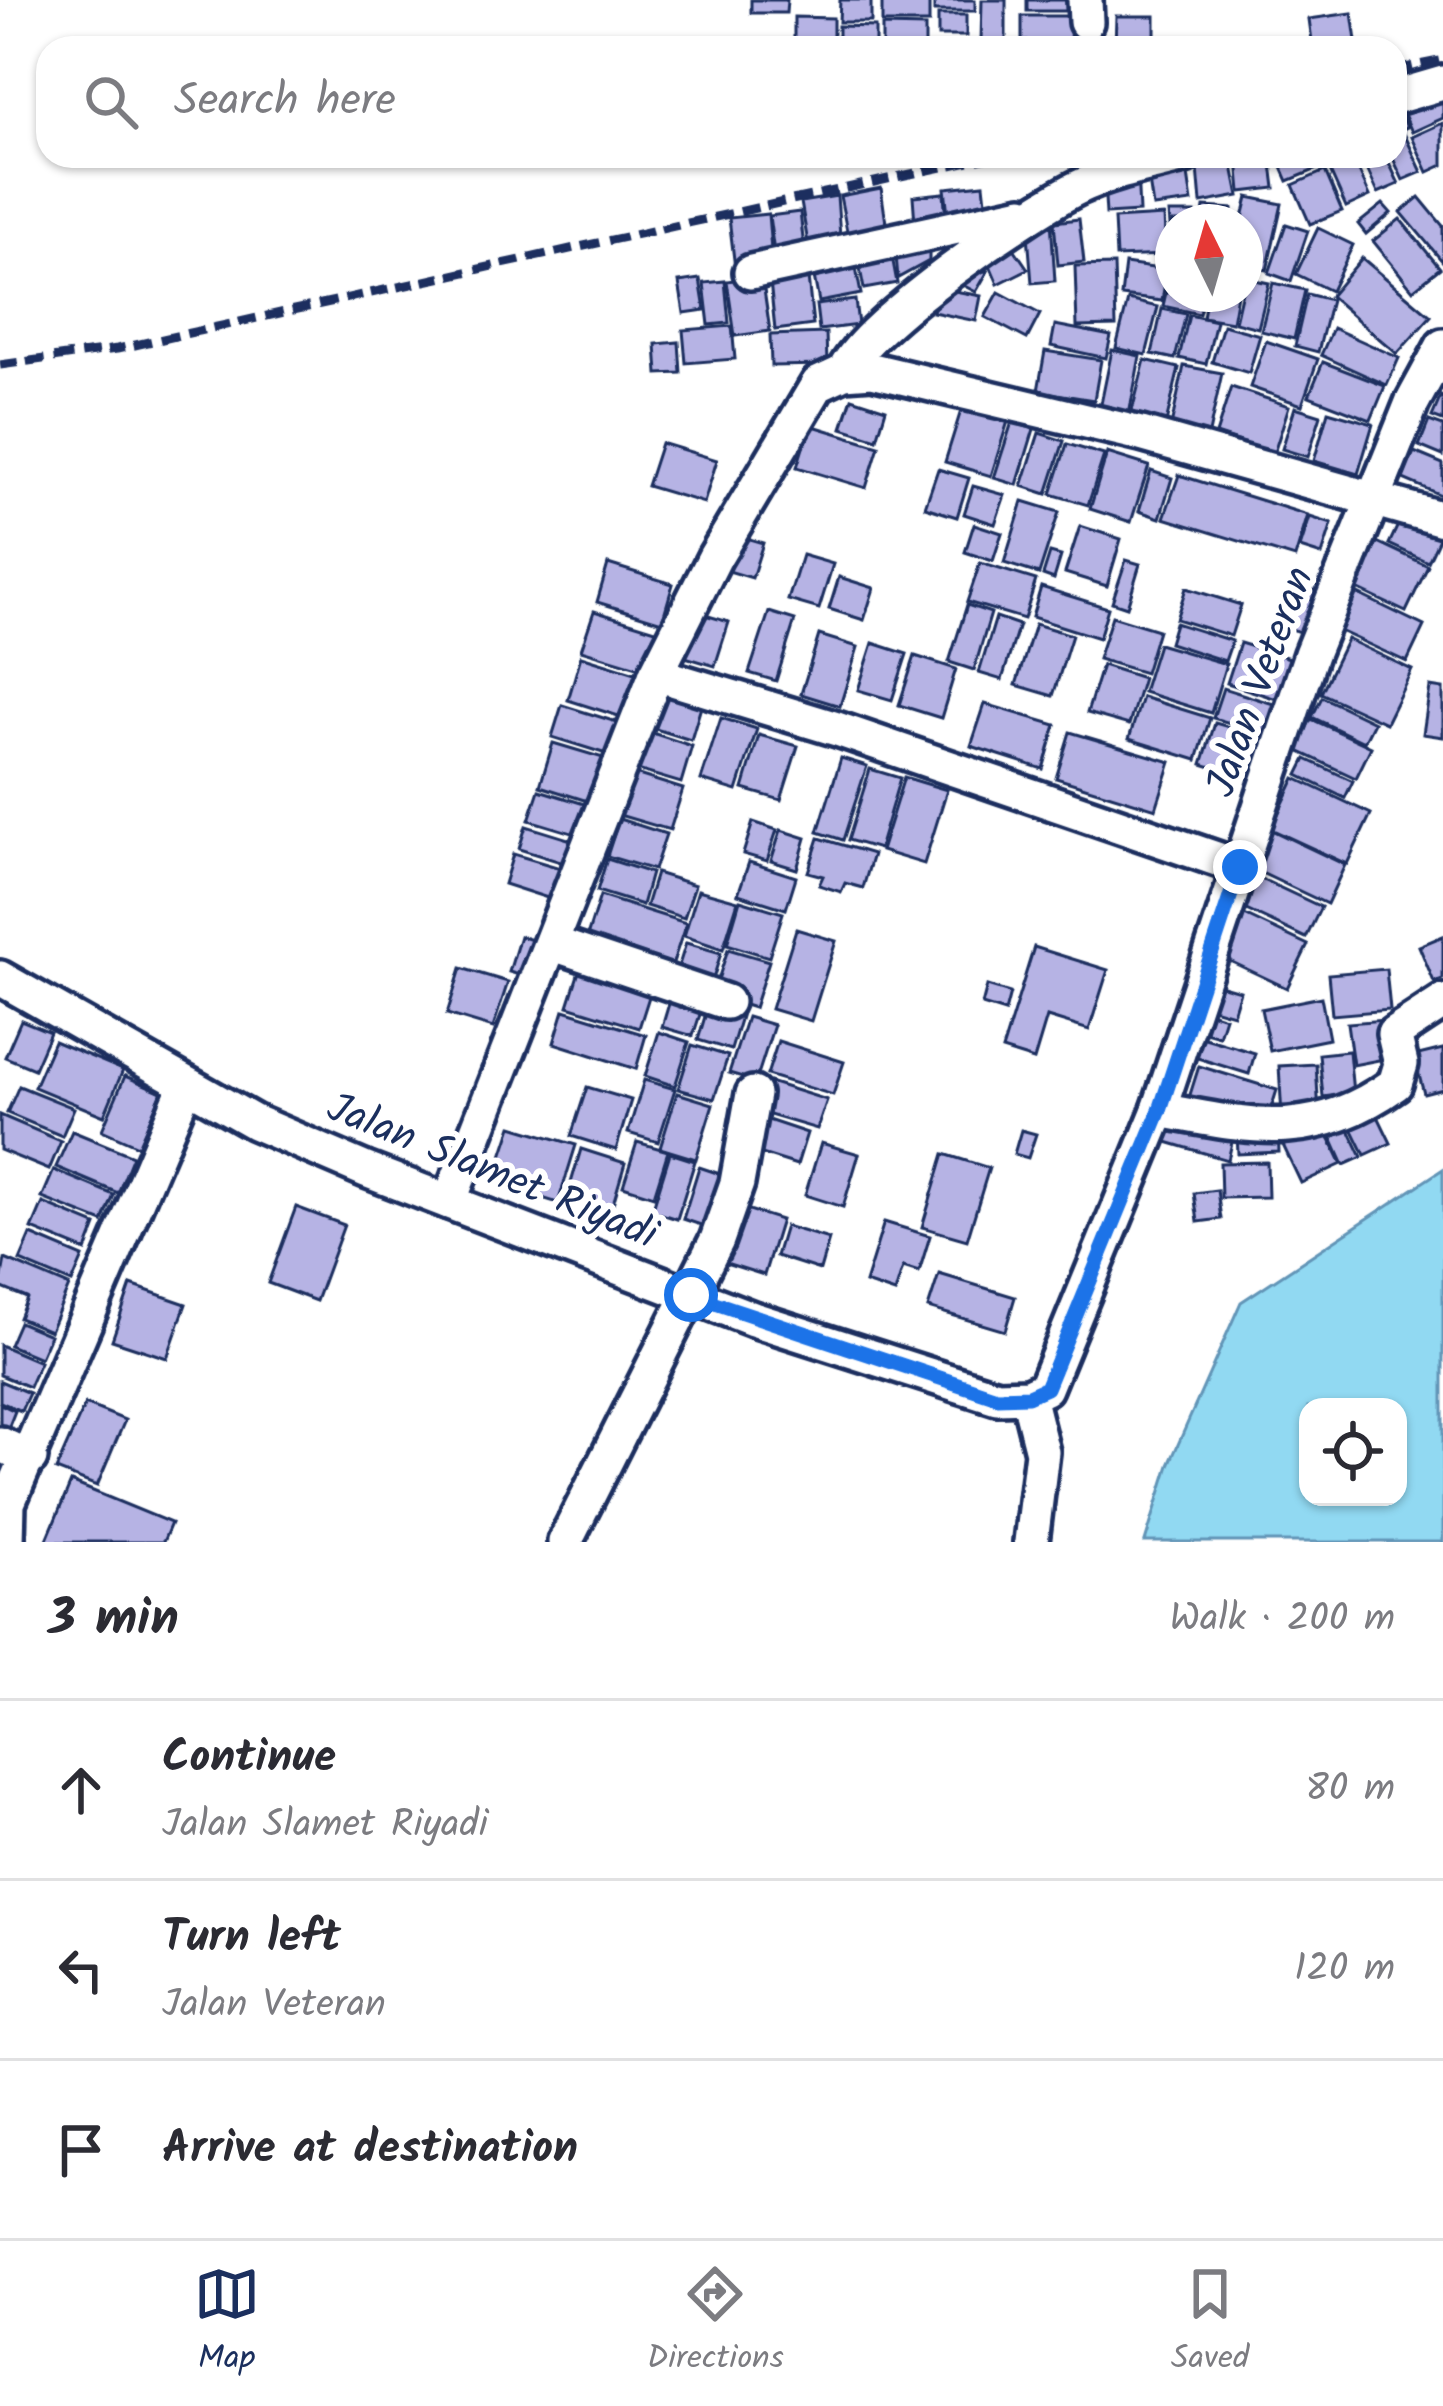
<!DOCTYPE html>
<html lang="en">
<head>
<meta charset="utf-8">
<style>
	:root { --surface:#fff; --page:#f7f7f7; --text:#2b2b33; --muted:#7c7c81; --line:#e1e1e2; --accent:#1b2f5e }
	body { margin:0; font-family:Kalam,sans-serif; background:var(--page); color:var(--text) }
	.controls { position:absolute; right:36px; bottom:36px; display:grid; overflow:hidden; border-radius:24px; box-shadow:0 3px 9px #0004 }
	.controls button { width:108px; height:108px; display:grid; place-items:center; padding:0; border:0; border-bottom:3px solid var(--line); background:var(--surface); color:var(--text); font:60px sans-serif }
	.compass { position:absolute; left:1155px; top:204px; width:108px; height:108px; border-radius:50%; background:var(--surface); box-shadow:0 3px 9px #0004; rotate:355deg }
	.stop { position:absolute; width:36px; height:36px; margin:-27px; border:9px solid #1a73e8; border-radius:50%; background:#fff }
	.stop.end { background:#1a73e8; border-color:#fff; box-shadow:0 3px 12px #0008 }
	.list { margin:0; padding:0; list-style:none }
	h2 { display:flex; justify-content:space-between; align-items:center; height:156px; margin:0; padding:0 48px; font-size:51px }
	h2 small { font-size:39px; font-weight:400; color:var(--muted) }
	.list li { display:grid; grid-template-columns:78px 1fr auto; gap:36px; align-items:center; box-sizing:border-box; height:180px; padding:0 48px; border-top:3px solid var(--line) }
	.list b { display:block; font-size:45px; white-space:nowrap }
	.list p { margin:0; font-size:39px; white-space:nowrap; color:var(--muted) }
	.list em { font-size:39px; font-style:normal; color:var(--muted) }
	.icon { flex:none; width:66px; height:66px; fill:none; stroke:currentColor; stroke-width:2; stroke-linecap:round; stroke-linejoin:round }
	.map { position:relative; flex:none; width:1443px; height:1542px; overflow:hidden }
	.search { position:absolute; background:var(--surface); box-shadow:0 3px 9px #0004; left:36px; right:36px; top:36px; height:132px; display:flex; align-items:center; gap:30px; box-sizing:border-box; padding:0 42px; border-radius:36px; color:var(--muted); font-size:45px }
	.sheet { height:696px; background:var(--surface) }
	nav { display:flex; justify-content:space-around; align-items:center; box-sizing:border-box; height:168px; border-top:3px solid var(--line); background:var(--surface); font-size:33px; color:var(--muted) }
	nav a { display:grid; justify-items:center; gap:6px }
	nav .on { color:var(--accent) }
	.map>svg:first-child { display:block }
</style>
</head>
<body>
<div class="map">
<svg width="1443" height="1542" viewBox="0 0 1443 1542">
	<rect width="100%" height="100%" fill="#fff"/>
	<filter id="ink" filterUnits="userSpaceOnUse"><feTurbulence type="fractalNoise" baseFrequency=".00833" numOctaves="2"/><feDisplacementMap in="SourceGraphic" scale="24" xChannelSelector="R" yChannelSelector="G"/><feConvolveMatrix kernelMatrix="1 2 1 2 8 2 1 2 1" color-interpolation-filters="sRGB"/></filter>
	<g filter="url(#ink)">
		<path fill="#91d9f2" stroke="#6295b7" stroke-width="3" fill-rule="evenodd" d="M1443 1169V1542H1145L1169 1465 1241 1302ZM1308 1407H1398V1497H1308Z"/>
		<g fill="#b6b3e4" stroke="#1b2f5e" stroke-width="3">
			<path d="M751 0H787L786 13H751Z"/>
			<path d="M840 0H871V22H839Z"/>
			<rect x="882" y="0" width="47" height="23"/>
			<rect x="934" y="0" width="41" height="11"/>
			<path d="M982 0H1006V42L981 41Z"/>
			<rect x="1027" y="0" width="43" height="11"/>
			<path d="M1352 13 1357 48H1313L1309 19Z"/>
			<rect x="938" y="15" width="28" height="21"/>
			<path d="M1022 16H1071L1070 41H1022Z"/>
			<path d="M1116 16H1155V47H1115Z"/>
			<path d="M794 17 833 18V48H794Z"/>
			<path d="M838 26 875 27V48H838Z"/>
			<path d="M882 26 925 27V48H882Z"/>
			<path d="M971 41H1007V48H970Z"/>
			<rect x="1022" y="44" width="46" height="4"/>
			<path d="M1443 84V118L1412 132 1398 101Z"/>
			<path d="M1395 101 1407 127 1395 133Z"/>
			<path d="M1443 123V165L1428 172 1412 137Z"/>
			<path d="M1402 129 1422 172 1403 180 1392 156 1395 133Z"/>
			<path d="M1231 156 1239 196 1201 203 1197 157Z"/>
			<path d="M1271 156 1275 188 1241 192 1238 159Z"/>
			<path d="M1277 156H1323L1327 165 1288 181Z"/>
			<path d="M1361 156H1386L1399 184 1378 193Z"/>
			<path d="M1354 160 1370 196 1346 207 1330 171Z"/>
			<path d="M1186 161 1192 202 1153 207 1147 168Z"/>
			<path d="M1137 170 1139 212 1106 214 1104 182Z"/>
			<path d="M1325 171 1342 211 1310 224 1293 185Z"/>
			<path d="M984 184 988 219 949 223 945 188Z"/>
			<path d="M881 188 888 237 850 246 840 196Z"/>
			<path d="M944 193 946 221 915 223 913 196Z"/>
			<path d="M837 196 841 250 810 255 801 202Z"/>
			<path d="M1248 197 1282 204 1267 270 1245 265 1242 222Z"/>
			<path d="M1419 197 1443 226V262L1401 212Z"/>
			<path d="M1383 204 1391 213 1366 234 1358 224Z"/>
			<path d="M1204 207 1233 209 1232 222H1202Z"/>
			<path d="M800 212 805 257 775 260 769 216Z"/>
			<path d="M1169 213H1195V222H1173V262Z"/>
			<path d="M768 214 772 263 735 268 729 218Z"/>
			<path d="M1164 216 1166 255 1116 257 1114 219Z"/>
			<path d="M1079 219 1084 262 1058 265 1054 222Z"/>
			<path d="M1400 219 1440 268 1413 290 1373 241Z"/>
			<path d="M1051 220 1055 281 1032 283 1027 222Z"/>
			<path d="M1286 224 1308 231 1291 281 1269 273Z"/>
			<path d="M1318 228 1353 245 1331 291 1296 274Z"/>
			<path d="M929 240V261L898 278 895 245Z"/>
			<path d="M1011 244 1028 269 998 284 987 258Z"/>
			<path d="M891 251 897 283 864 289 858 258Z"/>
			<path d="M854 258 861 294 819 302 812 266Z"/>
			<path d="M1362 258 1431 316 1397 354 1330 296Z"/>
			<path d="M1125 264 1167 270 1162 301 1121 296Z"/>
			<path d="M1114 265 1116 326 1077 327 1075 266Z"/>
			<path d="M1172 266 1173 294H1204L1199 314 1163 306Z"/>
			<path d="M807 268 813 325 775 330 769 271Z"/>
			<path d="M988 271 976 292 953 280 958 272Z"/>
			<path d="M762 276 770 331 735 336 727 281Z"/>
			<path d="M1245 278 1269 283 1258 328 1235 322Z"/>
			<path d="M700 279 705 310 684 313 679 282Z"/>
			<path d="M725 281 729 323 709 325 704 283Z"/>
			<path d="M1273 283 1305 290 1294 339 1261 331Z"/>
			<path d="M939 288 981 296 976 321 933 312Z"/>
			<path d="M999 292 1040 314 1027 339 985 317Z"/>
			<path d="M1207 294H1237L1232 322 1203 317Z"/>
			<path d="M1307 294 1331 300 1318 352 1295 346Z"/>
			<path d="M855 300 858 325 819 330 816 305Z"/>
			<path d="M1128 300 1158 307 1146 355 1116 348Z"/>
			<path d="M1162 309 1186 314 1175 359 1152 354Z"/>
			<path d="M1189 315 1216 321 1206 364 1179 358Z"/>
			<path d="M1055 325 1111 336 1106 358 1051 346Z"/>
			<path d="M1223 325 1260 335 1249 373 1212 362Z"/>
			<path d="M732 326 735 359 686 363 683 330Z"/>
			<path d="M1333 328 1399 358 1387 385 1321 355Z"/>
			<path d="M826 333 827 365 771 366 770 335Z"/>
			<path d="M1266 341 1318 359 1302 405 1250 387Z"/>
			<path d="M679 342 681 373 658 374 656 344Z"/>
			<path d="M1112 350 1140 356 1129 415 1100 409Z"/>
			<path d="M1045 351 1101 360 1094 400 1038 391Z"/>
			<path d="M1145 360 1179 368 1166 423 1131 415Z"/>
			<path d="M1323 362 1385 386 1371 420 1309 396Z"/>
			<path d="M1184 366 1222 373 1209 433 1171 426Z"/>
			<path d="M1231 387 1289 406 1274 453 1216 434Z"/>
			<path d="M1441 396 1443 397V421L1432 417Z"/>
			<path d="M852 398 886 409 877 439 842 428Z"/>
			<path d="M963 404 1009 418 991 476 945 462Z"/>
			<path d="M1295 407 1321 415 1308 457 1282 449Z"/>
			<path d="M1328 411 1373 424 1358 474 1314 461Z"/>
			<path d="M1429 421 1443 426V456L1419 446Z"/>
			<path d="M1012 422 1034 429 1017 485 994 478Z"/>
			<path d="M810 425 879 446 866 488 797 467Z"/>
			<path d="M1039 433 1064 441 1047 494 1022 486Z"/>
			<path d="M661 443 717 460 704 503 647 486Z"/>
			<path d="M1067 444 1104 455 1088 505 1051 494Z"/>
			<path d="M1414 452 1443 464V496L1403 479Z"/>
			<path d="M1107 453 1149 466 1131 522 1090 509Z"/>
			<path d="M938 469 969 478 957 517 925 507Z"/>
			<path d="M1151 471 1172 478 1160 518 1139 511Z"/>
			<path d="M1179 475 1308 515 1295 558 1164 518Z"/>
			<path d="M973 486 1005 495 995 524 964 514Z"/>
			<path d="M1023 501 1059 512 1039 574 1004 563Z"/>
			<path d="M1406 508 1443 530 1428 562 1389 544Z"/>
			<path d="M1310 517 1332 524 1322 555 1300 548Z"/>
			<path d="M974 524 1002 533 993 561 965 552Z"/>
			<path d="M1080 526 1121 539 1107 586 1065 573Z"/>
			<path d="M736 535 763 543 752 578 725 570Z"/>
			<path d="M1377 542 1428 566 1406 612 1355 588Z"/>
			<path d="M1050 553 1061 556 1054 579 1043 575Z"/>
			<path d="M802 555 833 564 819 609 788 600Z"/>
			<path d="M1126 560 1140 564 1127 607 1112 602Z"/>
			<path d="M980 563 1036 580 1024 619 967 602Z"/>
			<path d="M608 564 673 584 662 622 597 602Z"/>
			<path d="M839 577 874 588 864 620 829 609Z"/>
			<path d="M1297 585 1316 591 1303 633 1284 627Z"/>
			<path d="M1041 587 1108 608 1099 638 1032 617Z"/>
			<path d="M1186 588 1241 605 1231 636 1176 619Z"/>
			<path d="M1356 593 1424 626 1407 662 1338 630Z"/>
			<path d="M967 605 991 613 974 670 949 662Z"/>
			<path d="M594 611 659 631 647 670 581 650Z"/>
			<path d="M769 612 795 620 776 681 749 673Z"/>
			<path d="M698 613 729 622 715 666 685 657Z"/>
			<path d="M1112 616 1158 630 1145 673 1098 659Z"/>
			<path d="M996 617 1019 625 1002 680 979 673Z"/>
			<path d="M1175 623 1232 641 1225 661 1169 643Z"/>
			<path d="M1035 624 1072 635 1053 696 1016 685Z"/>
			<path d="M819 635 858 647 840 706 801 694Z"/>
			<path d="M1347 639 1412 670 1386 723 1321 693Z"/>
			<path d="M873 643 907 654 892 700 858 690Z"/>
			<path d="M1240 643 1296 660 1283 701 1227 683Z"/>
			<path d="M1158 644 1226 664 1211 713 1143 692Z"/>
			<path d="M581 656 642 675 628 719 568 700Z"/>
			<path d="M915 656 956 669 941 718 899 705Z"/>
			<path d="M1102 665 1143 678 1129 725 1087 713Z"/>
			<path d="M661 687 703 700 691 740 649 727Z"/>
			<path d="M1430 687 1443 689V737L1423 734Z"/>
			<path d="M1223 688 1280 706 1271 735 1213 718Z"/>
			<path d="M1142 697 1210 718 1197 760 1129 739Z"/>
			<path d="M1322 697 1374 722 1364 742 1312 717Z"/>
			<path d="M985 704 1056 725 1043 769 971 746Z"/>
			<path d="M562 705 626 725 616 757 552 737Z"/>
			<path d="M721 718 757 729 737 791 701 780Z"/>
			<path d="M1311 719 1371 747 1356 778 1296 750Z"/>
			<path d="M1215 723 1267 738 1253 780 1202 764Z"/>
			<path d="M646 731 692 746 681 783 634 769Z"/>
			<path d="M1070 732 1171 762 1156 809 1056 778Z"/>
			<path d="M759 735 798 746 781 800 743 789Z"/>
			<path d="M553 743 610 760 597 804 540 786Z"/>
			<path d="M841 758 867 766 843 840 818 832Z"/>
			<path d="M1306 759 1353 781 1345 798 1298 775Z"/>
			<path d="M870 769 900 778 879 849 848 840Z"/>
			<path d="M632 773 683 789 670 830 619 815Z"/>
			<path d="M904 777 947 790 924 864 881 851Z"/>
			<path d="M1295 778 1371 814 1347 864 1271 829Z"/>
			<path d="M539 790 594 807 585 837 529 820Z"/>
			<path d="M619 819 666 834 654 870 607 856Z"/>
			<path d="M753 822 777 830 767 861 743 854Z"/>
			<path d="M526 826 578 842 570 865 519 849Z"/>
			<path d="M1267 828 1345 865 1327 904 1249 867Z"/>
			<path d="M781 830 806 838 797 869 771 861Z"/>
			<path d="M819 838 873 854 863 888 845 883 841 892 819 885 823 876 808 872Z"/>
			<path d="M513 854 567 870 557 901 504 884Z"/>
			<path d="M607 859 651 873 642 905 597 891Z"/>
			<path d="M749 862 796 877 786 909 738 894Z"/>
			<path d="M656 873 695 885 684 918 646 906Z"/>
			<path d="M1255 876 1321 907 1306 938 1240 907Z"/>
			<path d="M698 890 738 901 723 949 684 936Z"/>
			<path d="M600 896 686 923 668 978 582 952Z"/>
			<path d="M740 900 783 913 769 957 727 944Z"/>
			<path d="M1234 910 1308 945 1287 988 1213 953Z"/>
			<path d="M796 929 836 941 811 1021 771 1009Z"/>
			<path d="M520 936 544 944 533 979 509 972Z"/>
			<path d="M1443 936V979L1434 982 1419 946Z"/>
			<path d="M686 943 721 953 709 992 674 981Z"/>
			<path d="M1034 947 1108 970 1089 1030 1047 1017 1034 1060 1002 1050Z"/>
			<path d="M728 949 769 961 754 1008 713 995Z"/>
			<path d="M582 962 653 984 639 1028 568 1006Z"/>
			<path d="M461 968 508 982 493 1028 447 1014Z"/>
			<path d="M1386 969 1390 1010 1332 1015 1328 974Z"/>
			<path d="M1205 981 1240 991 1233 1014 1198 1004Z"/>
			<path d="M987 986 1010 993 1005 1012 982 1005Z"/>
			<path d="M673 990 705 999 693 1036 662 1027Z"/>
			<path d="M1321 997 1329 1039 1270 1051 1261 1009Z"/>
			<path d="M709 1003 742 1013 731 1050 698 1040Z"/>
			<path d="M1197 1008 1225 1017 1219 1036 1191 1028Z"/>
			<path d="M564 1010 646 1035 636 1069 554 1043Z"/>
			<path d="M747 1017 774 1025 756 1081 729 1073Z"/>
			<path d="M21 1020 50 1032 34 1069 5 1057Z"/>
			<path d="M1384 1020 1394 1057 1353 1065 1347 1023Z"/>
			<path d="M659 1032 689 1042 675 1086 645 1076Z"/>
			<path d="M1198 1036 1255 1053 1249 1074 1191 1056Z"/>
			<path d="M54 1041 123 1070 104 1116 34 1087Z"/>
			<path d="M778 1041 844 1062 833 1095 767 1075Z"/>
			<path d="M692 1045 728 1056 714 1099 678 1089Z"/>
			<path d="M1443 1049V1089L1424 1094 1414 1056Z"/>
			<path d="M1349 1051 1353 1093 1323 1097 1319 1054Z"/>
			<path d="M1316 1064 1319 1114 1282 1116 1279 1066Z"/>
			<path d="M1199 1066 1277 1090 1266 1125 1188 1101Z"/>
			<path d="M125 1076 162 1092 138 1146 102 1130Z"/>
			<path d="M644 1080 675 1089 658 1142 628 1133Z"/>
			<path d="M766 1081 827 1100 817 1129 756 1111Z"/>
			<path d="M19 1086 74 1108 62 1136 7 1113Z"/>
			<path d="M587 1087 631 1100 616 1150 571 1136Z"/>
			<path d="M677 1093 713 1104 696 1159 660 1148Z"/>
			<path d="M1374 1108 1391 1143 1365 1155 1348 1120Z"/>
			<path d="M0 1115 61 1141 49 1170 0 1150Z"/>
			<path d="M759 1117 807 1133 797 1165 749 1150Z"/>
			<path d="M1171 1117 1235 1129 1228 1160 1160 1140Z"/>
			<path d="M1343 1117 1362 1157 1344 1165 1326 1125Z"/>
			<path d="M1323 1124 1342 1164 1301 1183 1282 1143Z"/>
			<path d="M512 1126 576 1145 558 1203 493 1183Z"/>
			<path d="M1021 1130 1036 1134 1028 1158 1014 1154Z"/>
			<path d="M72 1131 133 1156 118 1193 56 1167Z"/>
			<path d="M1278 1134 1279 1152 1238 1154 1237 1135Z"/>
			<path d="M637 1142 668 1151 654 1196 623 1186Z"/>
			<path d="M821 1143 859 1154 843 1207 805 1195Z"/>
			<path d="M581 1149 625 1163 610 1214 566 1200Z"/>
			<path d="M670 1153 695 1161 677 1219 652 1211Z"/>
			<path d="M944 1154 989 1168 967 1240 922 1227Z"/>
			<path d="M1267 1162 1268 1197 1221 1198 1220 1163Z"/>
			<path d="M699 1167 729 1177 713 1229 683 1219Z"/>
			<path d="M54 1170 114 1195 103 1222 42 1198Z"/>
			<path d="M1217 1190 1221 1219 1198 1222 1194 1193Z"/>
			<path d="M43 1203 96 1225 86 1251 32 1229Z"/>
			<path d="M733 1205 781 1220 764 1275 716 1260Z"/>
			<path d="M296 1207 344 1225 316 1301 268 1283Z"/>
			<path d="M884 1222 930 1236 919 1272 903 1267 895 1293 865 1283Z"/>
			<path d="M785 1226 829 1239 820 1270 776 1256Z"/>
			<path d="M31 1235 83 1257 72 1283 20 1261Z"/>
			<path d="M5 1259 69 1286 50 1331 19 1318 27 1298 0 1287Z"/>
			<path d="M939 1274 1015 1297 1005 1331 928 1308Z"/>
			<path d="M131 1285 186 1304 167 1358 112 1340Z"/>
			<path d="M19 1322 50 1335 40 1358 9 1345Z"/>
			<path d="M0 1345 40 1362 29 1387 0 1375Z"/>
			<path d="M0 1381 29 1393 21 1411 0 1402Z"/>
			<path d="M0 1404 15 1411 5 1436 0 1434Z"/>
			<path d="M85 1404 125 1420 97 1486 56 1470Z"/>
			<path d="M71 1482 171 1523 163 1542H46Z"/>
		</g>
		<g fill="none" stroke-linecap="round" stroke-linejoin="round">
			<g stroke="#1b2f5e" stroke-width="42">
				<g id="minor">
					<path d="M1085 0 1086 22"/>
					<path d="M1395 97 1443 83"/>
					<path d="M751 272 1022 213"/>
					<path d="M844 372C863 326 1028 212 1077 188 1110 172 1149 165 1185 156"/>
					<path d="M656 674 837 729 1240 867"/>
					<path d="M554 944 726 1002"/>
					<path d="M0 978 254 1122 366 1170 753 1319 997 1397 1028 1396 1045 1388 1159 1110 1311 654 1412 403 1443 346"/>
					<path d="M1159 1110C1253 1127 1312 1143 1395 1084L1401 1064 1394 1034 1443 1002"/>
					<path d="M449 1202 656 674 715 557 818 384 844 372 872 370 1141 434 1443 519"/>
					<path d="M1028 1396 1042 1452 1031 1542"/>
					<path d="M0 1444 30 1458"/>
					<path d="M7 1542 8 1503 186 1085"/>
					<path d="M565 1542 717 1240 737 1183 753 1094"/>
				</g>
			</g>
			<use href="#minor" stroke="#fff" stroke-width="33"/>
			<g stroke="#1b2f5e" stroke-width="9" stroke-dasharray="18 9" stroke-linecap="butt">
				<path d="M1395 70 1443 60"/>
				<path d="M0 365 117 349 992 156"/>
			</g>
		</g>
	</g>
	<g fill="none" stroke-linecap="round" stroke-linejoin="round" filter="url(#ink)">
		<path stroke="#1a73e8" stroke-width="15" d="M691 1295 997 1397 1028 1396 1046 1388 1160 1110 1240 867"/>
	</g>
	<g text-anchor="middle" stroke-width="12" stroke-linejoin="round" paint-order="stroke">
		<g font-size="42" fill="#1b2f5e" stroke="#fff">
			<text transform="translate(1258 681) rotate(-70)" y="15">Jalan Veteran</text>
			<text transform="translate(493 1169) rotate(22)" y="15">Jalan Slamet Riyadi</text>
		</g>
	</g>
</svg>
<div class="controls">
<button><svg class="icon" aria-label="locate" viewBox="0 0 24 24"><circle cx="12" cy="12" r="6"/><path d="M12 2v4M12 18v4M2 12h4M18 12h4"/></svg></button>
</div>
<svg class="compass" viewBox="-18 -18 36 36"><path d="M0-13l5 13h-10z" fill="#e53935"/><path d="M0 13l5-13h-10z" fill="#7c7c81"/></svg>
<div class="stop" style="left:691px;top:1295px"></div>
<div class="stop end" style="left:1240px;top:867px"></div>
<div class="search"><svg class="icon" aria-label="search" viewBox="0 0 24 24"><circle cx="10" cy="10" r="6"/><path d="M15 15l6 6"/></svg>Search here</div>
</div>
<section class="sheet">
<h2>3 min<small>Walk · 200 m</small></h2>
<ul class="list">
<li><svg class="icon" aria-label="ahead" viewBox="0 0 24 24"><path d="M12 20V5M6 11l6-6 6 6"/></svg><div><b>Continue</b><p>Jalan Slamet Riyadi</p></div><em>80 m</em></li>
<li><svg class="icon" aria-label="left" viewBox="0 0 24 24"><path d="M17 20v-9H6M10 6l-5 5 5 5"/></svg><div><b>Turn left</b><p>Jalan Veteran</p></div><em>120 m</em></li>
<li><svg class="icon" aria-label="arrive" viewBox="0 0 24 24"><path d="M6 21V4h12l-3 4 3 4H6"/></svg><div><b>Arrive at destination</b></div></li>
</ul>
</section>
<nav>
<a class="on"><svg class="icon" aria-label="map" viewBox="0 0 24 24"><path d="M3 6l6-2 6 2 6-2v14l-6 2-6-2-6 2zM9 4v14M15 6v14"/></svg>Map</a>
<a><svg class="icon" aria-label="directions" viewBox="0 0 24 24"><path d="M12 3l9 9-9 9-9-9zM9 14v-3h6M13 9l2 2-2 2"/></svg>Directions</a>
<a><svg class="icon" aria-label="saved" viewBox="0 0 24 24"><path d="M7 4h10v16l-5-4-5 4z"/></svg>Saved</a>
</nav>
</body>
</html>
